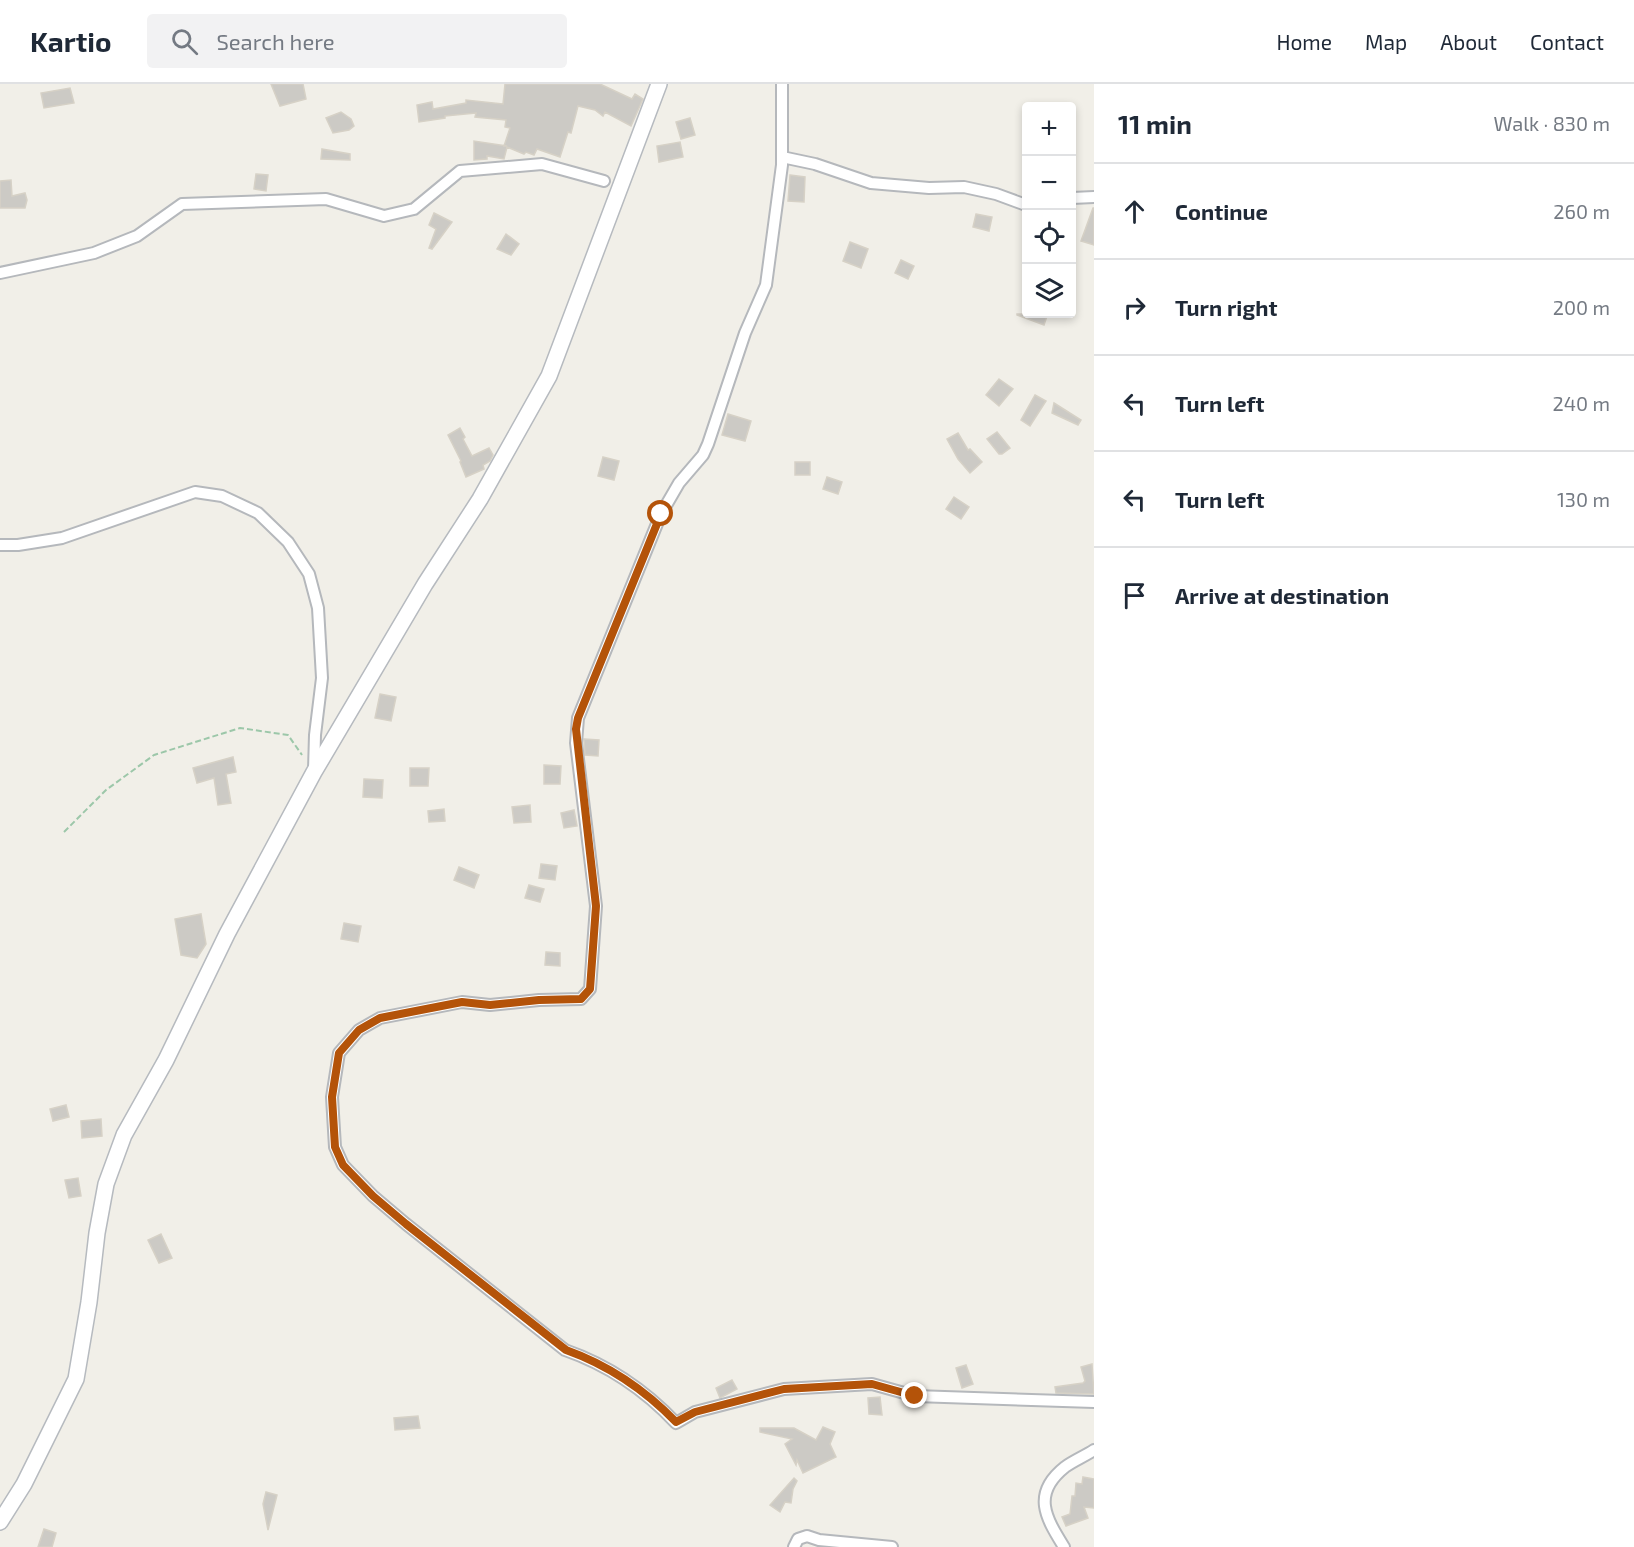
<!DOCTYPE html>
<html lang="en">
<head>
<meta charset="utf-8">
<style>
	:root { --surface:#fff; --page:#f2f2f3; --text:#1f2937; --muted:#747a83; --line:#e0e1e3 }
	body { margin:0; font-family:"Exo 2",sans-serif; background:var(--page); color:var(--text) }
	.controls { position:absolute; right:18px; top:18px; display:grid; overflow:hidden; border-radius:6px; box-shadow:0 3px 9px #0003 }
	.controls button { width:54px; height:54px; display:grid; place-items:center; padding:0; border:0; border-bottom:2px solid var(--line); background:var(--surface); color:var(--text); font:30px sans-serif }
	.stop { position:absolute; width:18px; height:18px; margin:-14px; border:4px solid #b45309; border-radius:50%; background:#fff }
	.stop.end { background:#b45309; border-color:#fff; box-shadow:0 2px 6px #0008 }
	.list { margin:0; padding:0; list-style:none }
	h2 { display:flex; justify-content:space-between; align-items:center; height:78px; margin:0; padding:0 24px; font-size:26px }
	h2 small { font-size:20px; font-weight:400; color:var(--muted) }
	.list li { display:grid; grid-template-columns:39px 1fr auto; gap:18px; align-items:center; box-sizing:border-box; height:96px; padding:0 24px; border-top:2px solid var(--line) }
	.list b { display:block; font-size:22px; white-space:nowrap }
	.list em { font-size:20px; font-style:normal; color:var(--muted) }
	.icon { flex:none; width:33px; height:33px; fill:none; stroke:currentColor; stroke-width:2; stroke-linecap:round; stroke-linejoin:round }
	.map { position:relative; flex:none; width:1094px; height:1463px; overflow:hidden }
	header { display:flex; align-items:center; gap:36px; box-sizing:border-box; height:84px; padding:0 30px; background:var(--surface); border-bottom:2px solid var(--line) }
	header strong { font-size:28px }
	nav { display:flex; gap:33px; margin-inline-start:auto; font-size:21px }
	.search { width:420px; height:54px; background:var(--page); display:flex; align-items:center; gap:15px; box-sizing:border-box; padding:0 21px; border-radius:6px; color:var(--muted); font-size:22px }
	main { display:flex }
	aside { flex:1; background:var(--surface) }
	.map>svg:first-child { display:block }
</style>
</head>
<body>
<header>
<strong>Kartio</strong>
<div class="search"><svg class="icon" aria-label="search" viewBox="0 0 24 24"><circle cx="10" cy="10" r="6"/><path d="M15 15l6 6"/></svg>Search here</div>
<nav><a>Home</a><a>Map</a><a>About</a><a>Contact</a></nav>
</header>
<main>
<div class="map">
<svg width="1094" height="1463" viewBox="0 0 1094 1463">
	<rect width="100%" height="100%" fill="#f1efe8"/>
	<g fill="#cccac5" stroke="#d6d1c6" stroke-width="1.5">
		<path d="M271 0H303L306 15 280 22Z"/>
		<path d="M505 0H600L632 15 635 10 643 15 631 42 605 28 603 32 595 26 578 22 571 49 568 48 560 73 537 65 534 71 526 68 524 70 507 63 504 75 487 72V75L474 76V57L507 62H504L510 44 505 43 506 36 475 33 476 29 445 32V34L419 38 417 21 432 18 433 25 466 19V16L503 20Z"/>
		<path d="M70 4 74 19 44 24 41 9Z"/>
		<path d="M341 28 351 35 354 42 349 46 333 49 326 34Z"/>
		<path d="M690 34 695 51 681 55 676 38Z"/>
		<path d="M680 58 683 73 659 78 657 62Z"/>
		<path d="M322 65 350 70V76L321 75Z"/>
		<path d="M256 90 268 91 266 107 254 105Z"/>
		<path d="M790 91 805 93 804 118 788 117Z"/>
		<path d="M11 96 12 112 25 109 27 116 25 124H0V97Z"/>
		<path d="M1093 124H1094V161L1081 157Z"/>
		<path d="M434 129 452 138 432 165 429 164 436 145 429 141Z"/>
		<path d="M976 130 992 133 989 147 973 143Z"/>
		<path d="M506 150 519 160 511 171 497 165Z"/>
		<path d="M850 158 868 165 861 184 843 177Z"/>
		<path d="M901 176 914 182 908 195 895 189Z"/>
		<path d="M1017 230H1041L1047 232 1044 241 1017 231Z"/>
		<path d="M999 295 1013 305 999 322 986 311Z"/>
		<path d="M1035 311 1046 317 1030 342 1021 336Z"/>
		<path d="M1054 319 1081 336 1078 341 1052 329Z"/>
		<path d="M728 330 751 337 745 357 722 351Z"/>
		<path d="M460 344 465 353 463 355 472 372 489 364 493 371 490 377 483 381 484 385 466 393 460 378 461 377 448 351Z"/>
		<path d="M997 348 1010 364 1002 370H999L987 355Z"/>
		<path d="M958 349 968 366 970 365 982 378 970 389 958 375 947 355Z"/>
		<path d="M603 373 619 377 614 396 598 392Z"/>
		<rect x="795" y="378" width="15" height="13"/>
		<path d="M827 393 842 398 838 410 823 405Z"/>
		<path d="M954 413 969 423 961 435 946 425Z"/>
		<path d="M380 610 396 613 391 637 375 634Z"/>
		<path d="M584 655 599 656 598 672 585 671Z"/>
		<path d="M233 673 236 688 226 690 231 719 218 721 214 694 197 699 193 684Z"/>
		<path d="M544 681 561 682 560 700H544Z"/>
		<path d="M410 684H429L428 702H410Z"/>
		<path d="M364 695 383 696 382 714 363 713Z"/>
		<path d="M530 721 531 738 514 739 512 723Z"/>
		<path d="M444 725 445 737 429 738 428 727Z"/>
		<path d="M574 726 577 742 564 744 561 729Z"/>
		<path d="M541 780 557 782 555 796 539 794Z"/>
		<path d="M459 783 479 791 474 804 454 796Z"/>
		<path d="M529 801 544 805 540 818 525 814Z"/>
		<path d="M201 830 206 860 197 874 181 871 175 835Z"/>
		<path d="M344 839 361 842 358 858 341 855Z"/>
		<path d="M546 868 560 869V882L545 881Z"/>
		<path d="M66 1021 69 1033 53 1037 50 1025Z"/>
		<path d="M101 1035 102 1052 82 1054 81 1037Z"/>
		<path d="M78 1094 81 1112 69 1114 65 1096Z"/>
		<path d="M161 1150 172 1174 159 1179 148 1156Z"/>
		<path d="M1092 1280 1094 1310 1056 1309 1055 1303 1083 1299 1085 1297 1081 1283Z"/>
		<path d="M966 1281 973 1300 962 1304 956 1284Z"/>
		<path d="M732 1296 737 1305 720 1314 716 1304Z"/>
		<path d="M880 1313 882 1331 869 1330 868 1314Z"/>
		<path d="M418 1332 420 1344 395 1346 394 1334Z"/>
		<path d="M823 1343 835 1348 830 1360 836 1373 803 1389 797 1376 796 1381 785 1360 792 1355 760 1348V1344H794L816 1356Z"/>
		<path d="M1083 1393 1094 1395V1424L1084 1423 1088 1434 1066 1442 1062 1433 1070 1430 1072 1412H1075L1076 1399 1082 1400Z"/>
		<path d="M794 1394 797 1397 793 1405 791 1419 785 1418 780 1428 770 1421Z"/>
		<path d="M266 1408 277 1411 268 1446 263 1420Z"/>
		<path d="M44 1445 56 1449 52 1463H38Z"/>
	</g>
	<g fill="none" stroke-linecap="round" stroke-linejoin="round">
		<g stroke="#b5b8bc" stroke-width="14">
			<g id="street">
				<path d="M782 0V81L766 201 745 249 708 360 703 371 679 399 661 430 578 634 576 659 596 822 590 905 581 915 539 916 490 921 462 918 380 934 359 946 339 969 332 1013 335 1063 343 1081 373 1112 406 1140 565 1266C608 1281 645 1306 676 1339L695 1328 784 1305 872 1300 915 1312 1094 1318"/>
				<path d="M782 73 815 80 871 99 929 104 964 103 996 110 1026 121"/>
				<path d="M1072 114 1094 113"/>
				<path d="M0 189 94 169 137 152 182 120 326 115 384 132 414 125 460 87 542 80 604 97"/>
				<path d="M0 461H18L62 454 195 408 222 412 258 429 288 458 309 490 318 524 322 594 315 651 314 686"/>
				<path d="M794 1463 798 1455 807 1452 819 1456 892 1463"/>
				<path d="M1064 1463C1046 1434 1031 1410 1065 1383 1073 1377 1085 1372 1094 1366"/>
			</g>
		</g>
		<g stroke="#b6babf" stroke-width="18">
			<path id="secondary" d="M0 1438 24 1400 76 1295 89 1218 97 1149 106 1100 124 1051 166 976 227 850 314 688 425 500 480 415 549 292 659 0"/>
		</g>
		<path stroke="#9cc7a9" stroke-width="2" stroke-dasharray="6 3" stroke-linecap="butt" d="M64 748 106 706 154 671 240 644 288 651 302 671"/>
		<use href="#street" stroke="#fff" stroke-width="10"/>
		<use href="#secondary" stroke="#fff" stroke-width="15"/>
	</g>
	<g fill="none" stroke-linecap="round" stroke-linejoin="round">
		<path stroke="#b45309" stroke-width="8" d="M661 430 578 634 576 645 596 822 590 905 581 915 539 916 490 921 462 918 380 934 359 946 339 969 332 1013 335 1063 343 1081 373 1112 406 1140 566 1266C608 1281 645 1306 676 1338L695 1328 784 1305 872 1300 915 1312"/>
	</g>
</svg>
<div class="controls">
<button>+</button>
<button>−</button>
<button><svg class="icon" aria-label="locate" viewBox="0 0 24 24"><circle cx="12" cy="12" r="6"/><path d="M12 2v4M12 18v4M2 12h4M18 12h4"/></svg></button>
<button><svg class="icon" aria-label="layers" viewBox="0 0 24 24"><path d="M12 4l9 5-9 5-9-5zM3 14l9 5 9-5"/></svg></button>
</div>
<div class="stop" style="left:661px;top:430px"></div>
<div class="stop end" style="left:915px;top:1312px"></div>
</div>
<aside>
<h2>11 min<small>Walk · 830 m</small></h2>
<ul class="list">
<li><svg class="icon" aria-label="ahead" viewBox="0 0 24 24"><path d="M12 20V5M6 11l6-6 6 6"/></svg><div><b>Continue</b></div><em>260 m</em></li>
<li><svg class="icon" aria-label="right" viewBox="0 0 24 24"><path d="M7 20v-9h11M14 6l5 5-5 5"/></svg><div><b>Turn right</b></div><em>200 m</em></li>
<li><svg class="icon" aria-label="left" viewBox="0 0 24 24"><path d="M17 20v-9H6M10 6l-5 5 5 5"/></svg><div><b>Turn left</b></div><em>240 m</em></li>
<li><svg class="icon" aria-label="left" viewBox="0 0 24 24"><path d="M17 20v-9H6M10 6l-5 5 5 5"/></svg><div><b>Turn left</b></div><em>130 m</em></li>
<li><svg class="icon" aria-label="arrive" viewBox="0 0 24 24"><path d="M6 21V4h12l-3 4 3 4H6"/></svg><div><b>Arrive at destination</b></div></li>
</ul>
</aside>
</main>
</body>
</html>
